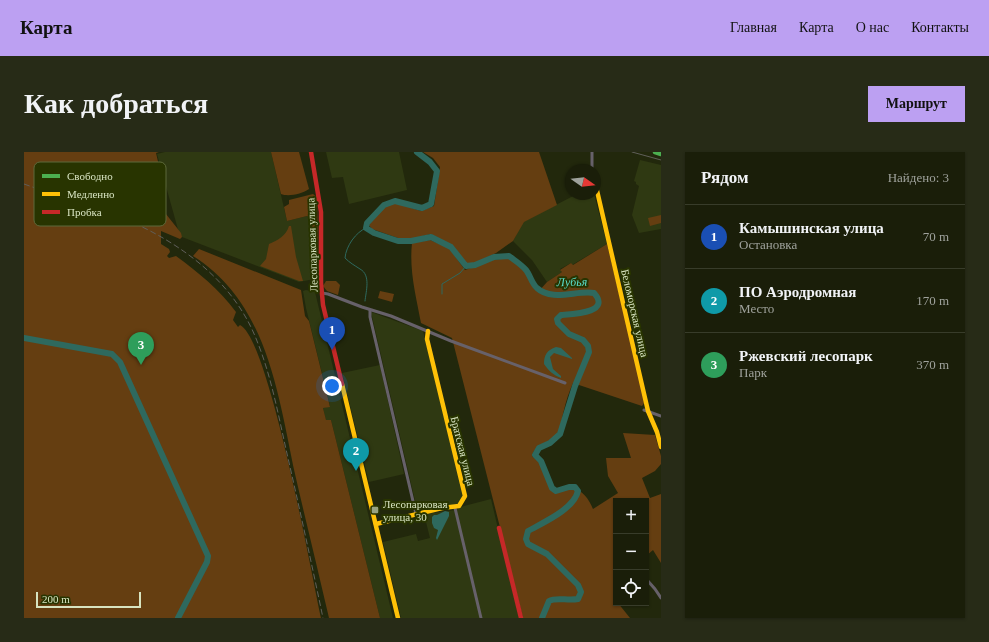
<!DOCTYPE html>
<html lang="ru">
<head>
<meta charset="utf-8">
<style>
	:root { --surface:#1a1e09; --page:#272b17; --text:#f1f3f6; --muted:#9fa29c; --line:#383c2a; --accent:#bca0f2 }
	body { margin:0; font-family:Georgia,serif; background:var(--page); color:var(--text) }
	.controls { position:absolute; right:12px; bottom:12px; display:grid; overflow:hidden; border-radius:0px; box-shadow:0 1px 3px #0004 }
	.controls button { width:36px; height:36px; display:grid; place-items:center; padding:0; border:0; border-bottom:1px solid var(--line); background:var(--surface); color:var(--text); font:20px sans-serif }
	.compass { position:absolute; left:541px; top:12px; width:36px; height:36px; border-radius:50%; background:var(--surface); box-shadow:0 1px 3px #0004; rotate:104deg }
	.scale { position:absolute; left:12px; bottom:10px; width:105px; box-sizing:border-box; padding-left:4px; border:2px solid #d7e3c0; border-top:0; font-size:11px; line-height:14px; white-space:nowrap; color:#d7e3c0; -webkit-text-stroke:3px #283400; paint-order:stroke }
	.you { position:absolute; left:308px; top:234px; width:14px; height:14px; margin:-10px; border:3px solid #fff; border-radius:50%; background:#1a73e8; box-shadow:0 0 0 6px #1a73e833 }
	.badge { display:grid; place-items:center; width:26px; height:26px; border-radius:50%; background:var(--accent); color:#fff; font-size:13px; font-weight:700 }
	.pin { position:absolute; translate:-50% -33px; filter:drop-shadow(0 1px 2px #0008) }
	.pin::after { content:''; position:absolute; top:21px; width:14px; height:12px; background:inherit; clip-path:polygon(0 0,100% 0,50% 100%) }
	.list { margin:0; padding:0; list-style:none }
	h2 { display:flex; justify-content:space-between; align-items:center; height:52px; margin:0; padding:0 16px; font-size:17px }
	h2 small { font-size:13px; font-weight:400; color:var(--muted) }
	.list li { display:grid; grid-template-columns:26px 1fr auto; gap:12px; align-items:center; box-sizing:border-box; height:64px; padding:0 16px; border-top:1px solid var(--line) }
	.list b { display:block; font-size:15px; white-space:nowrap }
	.list p { margin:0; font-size:13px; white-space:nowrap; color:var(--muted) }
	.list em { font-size:13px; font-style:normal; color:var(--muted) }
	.icon { flex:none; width:22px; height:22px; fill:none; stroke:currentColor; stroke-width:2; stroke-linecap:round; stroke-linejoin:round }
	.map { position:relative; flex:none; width:637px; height:466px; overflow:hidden; border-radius:0px }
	header { display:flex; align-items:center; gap:24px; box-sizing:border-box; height:56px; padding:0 20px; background:var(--accent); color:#111 }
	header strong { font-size:19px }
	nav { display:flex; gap:22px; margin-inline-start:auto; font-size:14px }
	.intro { display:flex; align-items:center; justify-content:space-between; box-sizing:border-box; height:96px; padding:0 24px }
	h1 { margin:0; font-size:28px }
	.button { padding:10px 18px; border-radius:0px; background:var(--accent); color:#111; font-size:14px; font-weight:700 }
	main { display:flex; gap:24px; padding:0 24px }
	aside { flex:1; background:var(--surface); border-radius:0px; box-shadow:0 1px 3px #0004 }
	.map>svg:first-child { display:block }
</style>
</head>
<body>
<header>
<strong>Карта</strong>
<nav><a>Главная</a><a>Карта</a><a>О нас</a><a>Контакты</a></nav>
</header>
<div class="intro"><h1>Как добраться</h1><a class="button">Маршрут</a></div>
<main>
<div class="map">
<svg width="637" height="466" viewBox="0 0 637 466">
	<rect width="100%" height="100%" fill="#22280c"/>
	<g fill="#2f3912">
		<path d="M141 0H247L263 69 283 64 288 67 290 127 275 130 158 85 155 81 133 2Z"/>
		<path d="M302 0H375L383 38 325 52 319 25 308 26Z"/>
		<path d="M616 8 637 13V77L615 81 608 63 615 34 612 32V30L610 29Z"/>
		<path d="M553 42H570L583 92 548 113 547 111 536 117 538 120 523 130 508 108 489 89 499 70Z"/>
		<path d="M282 138 291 140 369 466H356L307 268 302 269 299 256 306 254 282 156 279 139Z"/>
		<path d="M347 160 399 179 439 343 436 351 431 354 397 359 393 357Z"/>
		<path d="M356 213 380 322 345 330 318 221Z"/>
		<path d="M467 347 495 466H377L359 390 392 382 394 389 406 386 400 362 431 358 440 354Z"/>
	</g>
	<g fill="#653e11">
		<path d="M0 0H135L132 1 136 18 133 26 136 33 138 43 136 51 138 57 157 81 158 85 156 87 137 79V92L145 97 146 100 143 104 145 106 152 104C175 121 195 137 212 160L209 168 214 175 216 173C245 186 288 425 297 466H0Z"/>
		<path d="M247 0H275L285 37C278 42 264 45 257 42Z"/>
		<path d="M399 0H515L533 53 500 70 489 89 472 101 451 111 443 112 429 94 407 82 387 87 374 86 348 77 344 72 355 59 365 52 372 51 397 59 410 54 416 15 409 6Z"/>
		<path d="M289 42 293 45 295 126 290 127 288 67 283 64 263 69 260 55 265 52V48Z"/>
		<path d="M637 63V71L626 74 624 66Z"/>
		<path d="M265 74H267L272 105 279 129H275L236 114 242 107 245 92C254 88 262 84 265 74Z"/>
		<path d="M406 88 425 96 441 118 469 108 484 106 500 118 510 137 515 139 523 130 538 120 536 118 547 111 549 113 583 92 621 250 618 254 549 231C545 240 542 249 540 258 538 265 537 276 533 282 524 293 512 290 508 304L515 310 527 337 531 341C536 340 540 338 545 337 557 335 565 347 569 357L594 341 584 324 582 306H607L599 281 631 283 637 304V312L631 319 618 326 626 346 637 342V411L629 398 622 404V349H592V443L590 445 592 448V451H594L606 466H499L428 186 397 171C392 144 385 118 388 91Z"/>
		<path d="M175 97 277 138 281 164 285 169 306 255 299 256 302 268H307L356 466H305C294 418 282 370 271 322 254 243 244 151 169 104Z"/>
		<path d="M302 129H312L316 133 314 143 303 139 299 134Z"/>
		<path d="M356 139 370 142 368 150 354 146Z"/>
	</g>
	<g fill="#2e695e">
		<path d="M532 195 537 196 548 206V207L530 201 526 205 529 217 537 224V226C529 223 525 219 520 212 520 203 523 198 532 195Z"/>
		<path d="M421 359 425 360V364L413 388 412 386 414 378 410 376 408 371V365L410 363H413Z"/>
	</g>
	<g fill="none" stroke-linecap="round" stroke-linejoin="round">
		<g stroke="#2e695e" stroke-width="1">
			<path d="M418 142V132L436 121 442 114"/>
			<path d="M341 149C342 139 347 123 336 117 330 113 326 111 321 106 322 94 332 80 342 76"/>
		</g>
		<g stroke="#2e695e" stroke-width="6">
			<path d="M393 0 406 10 413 19 407 52 398 56 371 49 360 53 343 71 342 76 350 81 374 89H387L407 85 427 95 442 114 451 113 470 105 485 104C490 108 497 112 502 118 506 123 508 132 513 136 528 150 553 138 570 141 588 161 548 162 537 163L533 167 534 171 545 182 559 188 564 194 565 200 551 234 536 282 526 291 515 296 511 303 517 309 528 336 532 339 545 335H551L554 339C550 357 520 370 504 379L502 387 504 392 523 402 554 433 557 440 554 447C544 449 532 445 525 449L518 466"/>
			<path d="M0 186 88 202 96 210 184 404 183 410 154 466"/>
		</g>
		<g stroke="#67616a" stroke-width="3">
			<path d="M568 0V18"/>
			<path d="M298 141 304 142 338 155 367 164 427 189 541 231"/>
			<path d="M346 158V165L392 362"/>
			<path d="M620 258 637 264"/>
			<path d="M431 356 457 466"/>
			<path d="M623 428 631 437 637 446"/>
		</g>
		<path stroke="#4caf50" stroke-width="4.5" d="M631 0 637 2"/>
		<g stroke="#ffc107" stroke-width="4.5">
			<path d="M571 30 624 259 633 280 637 295"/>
			<path d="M318 232 374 466"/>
			<path d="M352 372 418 356 435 354 441 344 403 187 404 179"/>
		</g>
		<g stroke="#c62828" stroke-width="4.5">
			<path d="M287 0 297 60V131L299 153 318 232"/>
			<path d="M475 376 497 466"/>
		</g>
		<path stroke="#605f5a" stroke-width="1" d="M608 0 637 8"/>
		<path stroke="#605f5a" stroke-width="1" stroke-dasharray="6 3" stroke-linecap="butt" d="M0 32 112 72C164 96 212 134 233 189 248 226 255 267 264 306 276 359 288 413 299 466"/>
	</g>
	<rect fill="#98a281" stroke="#283400" stroke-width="1.5" x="347" y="354" width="8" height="8" rx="2"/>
	<g text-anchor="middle" stroke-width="4" stroke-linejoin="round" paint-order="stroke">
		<g font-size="11" fill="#d7e3c0" stroke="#283400">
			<text transform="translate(288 93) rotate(-92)" y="4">Лесопарковая улица</text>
			<text transform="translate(611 161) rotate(77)" y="4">Беломорская улица</text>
			<text transform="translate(439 299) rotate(76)" y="4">Братская улица</text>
		</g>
		<g font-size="11" fill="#d7e3c0" stroke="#283400" text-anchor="start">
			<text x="359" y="356">Лесопарковая<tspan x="359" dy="13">улица, 30</tspan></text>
		</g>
		<g font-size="12" font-style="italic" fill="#5adfcc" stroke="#283400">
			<text transform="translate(548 130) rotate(-1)" y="4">Лубья</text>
		</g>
	</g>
	<rect x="10" y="10" width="132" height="64" rx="6" fill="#283400" stroke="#5d693a" stroke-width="1"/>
	<rect x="18" y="22" width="18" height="4" fill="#4caf50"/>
	<rect x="18" y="40" width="18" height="4" fill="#ffc107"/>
	<rect x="18" y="58" width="18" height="4" fill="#c62828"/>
	<g font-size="11" fill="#d7e3c0">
		<text x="43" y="28">Свободно</text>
		<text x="43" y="46">Медленно</text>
		<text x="43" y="64">Пробка</text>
	</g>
</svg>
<div class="controls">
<button>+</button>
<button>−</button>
<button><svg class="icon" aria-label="locate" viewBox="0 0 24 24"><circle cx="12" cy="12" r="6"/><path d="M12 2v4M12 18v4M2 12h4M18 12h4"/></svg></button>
</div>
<svg class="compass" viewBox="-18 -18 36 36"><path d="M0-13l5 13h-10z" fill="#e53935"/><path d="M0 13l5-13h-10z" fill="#9fa29c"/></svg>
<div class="scale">200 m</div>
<div class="you"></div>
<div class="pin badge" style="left:308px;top:198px;background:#1a4fb4">1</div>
<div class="pin badge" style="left:332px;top:319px;background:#0f9aa8">2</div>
<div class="pin badge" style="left:117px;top:213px;background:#2e9e5b">3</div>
</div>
<aside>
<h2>Рядом<small>Найдено: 3</small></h2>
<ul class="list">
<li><span class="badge" style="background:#1a4fb4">1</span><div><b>Камышинская улица</b><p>Остановка</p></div><em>70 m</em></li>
<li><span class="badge" style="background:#0f9aa8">2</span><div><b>ПО Аэродромная</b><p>Место</p></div><em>170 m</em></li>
<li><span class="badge" style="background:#2e9e5b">3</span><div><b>Ржевский лесопарк</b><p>Парк</p></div><em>370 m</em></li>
</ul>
</aside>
</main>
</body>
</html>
